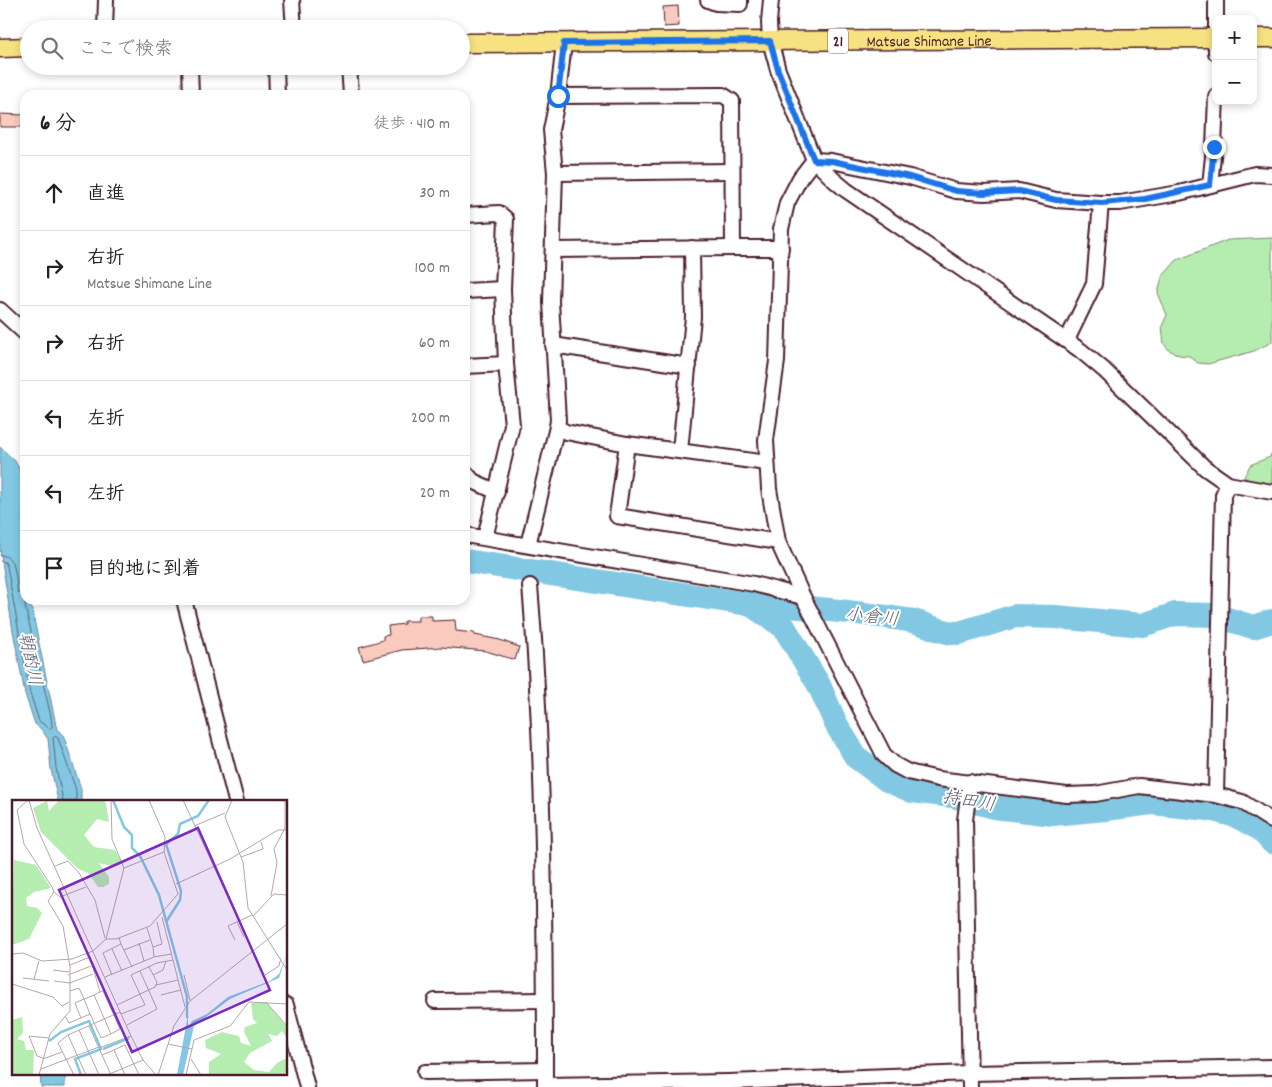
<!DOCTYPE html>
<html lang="ja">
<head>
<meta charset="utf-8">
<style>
	:root { --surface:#fff; --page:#f2f2f2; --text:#202124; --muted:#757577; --line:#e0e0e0 }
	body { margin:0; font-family:Dekko,"Klee One",sans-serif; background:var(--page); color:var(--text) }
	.controls { position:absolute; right:15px; top:15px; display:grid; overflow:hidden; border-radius:10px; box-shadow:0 2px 8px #0003 }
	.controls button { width:45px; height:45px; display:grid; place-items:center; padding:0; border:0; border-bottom:1px solid var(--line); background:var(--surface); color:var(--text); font:25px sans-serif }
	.stop { position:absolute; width:15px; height:15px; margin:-11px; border:4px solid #1a73e8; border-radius:50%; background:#fff }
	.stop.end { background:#1a73e8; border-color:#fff; box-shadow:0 1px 5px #0008 }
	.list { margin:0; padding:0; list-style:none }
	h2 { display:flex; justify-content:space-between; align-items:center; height:65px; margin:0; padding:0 20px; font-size:21px }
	h2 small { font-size:16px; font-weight:400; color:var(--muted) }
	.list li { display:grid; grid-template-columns:32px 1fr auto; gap:15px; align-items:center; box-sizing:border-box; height:75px; padding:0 20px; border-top:1px solid var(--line) }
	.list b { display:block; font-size:19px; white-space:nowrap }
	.list p { margin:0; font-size:16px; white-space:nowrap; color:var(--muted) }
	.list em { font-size:16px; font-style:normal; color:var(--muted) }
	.icon { flex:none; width:28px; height:28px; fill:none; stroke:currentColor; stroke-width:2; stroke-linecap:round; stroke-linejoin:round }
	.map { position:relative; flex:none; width:1272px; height:1087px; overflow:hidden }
	.search { position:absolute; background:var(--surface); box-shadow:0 2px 8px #0003; left:20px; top:20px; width:450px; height:55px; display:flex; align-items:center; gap:12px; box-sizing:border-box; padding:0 18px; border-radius:28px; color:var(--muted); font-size:19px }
	.panel { position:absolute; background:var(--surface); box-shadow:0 2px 8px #0003; left:20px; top:90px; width:450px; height:515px; border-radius:15px }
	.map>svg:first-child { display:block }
</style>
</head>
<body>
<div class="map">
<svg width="1272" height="1087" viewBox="0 0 1272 1087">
	<rect width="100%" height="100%" fill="#fff"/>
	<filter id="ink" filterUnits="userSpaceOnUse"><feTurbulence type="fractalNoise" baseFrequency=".02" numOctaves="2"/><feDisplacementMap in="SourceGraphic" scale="10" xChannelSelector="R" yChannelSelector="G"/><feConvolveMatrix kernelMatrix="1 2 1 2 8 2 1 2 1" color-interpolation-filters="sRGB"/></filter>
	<g filter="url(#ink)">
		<g fill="#b5edb0" stroke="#80866e">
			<path d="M1272 238V342L1254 351 1208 364 1198 363 1189 356 1179 355 1169 350 1164 344 1162 326 1167 315 1158 293 1162 277 1177 260 1228 240Z"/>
			<path d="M1272 452V486L1253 483 1244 477 1250 465 1270 457Z"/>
		</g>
		<g fill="#82c8e3" stroke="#6c8499">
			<path d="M0 447 15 461 25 479 23 519 25 547V600H30L57 730 63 734 81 789V801H58L51 769 48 739 42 730 35 724 25 694 13 631 0 549Z"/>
			<path d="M40 1073H65V1087H41Z"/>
		</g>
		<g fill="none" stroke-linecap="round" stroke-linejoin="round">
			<g stroke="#606375" stroke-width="1">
				<path d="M0 555C18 556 15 579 18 593H21L25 590"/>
				<path d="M0 561 5 562 7 566 30 693 39 721 50 729 52 727 51 717 25 606V599"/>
				<path d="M63 801 56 768 53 738 55 736 58 738 76 790V801"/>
			</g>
			<g stroke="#82c8e3" stroke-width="24">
				<path d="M465 561 748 604C801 606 854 612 907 620 925 622 941 634 959 633L1015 616 1056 617 1143 625 1175 614 1214 615 1253 627 1272 621"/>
				<path d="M750 604 784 627 819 685 836 724 856 757 887 780 912 791 952 796 994 807 1053 814 1106 809 1152 803 1209 809 1236 816 1260 829 1272 842"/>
			</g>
		</g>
		<g fill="#f9cabe" stroke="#4a1f2b">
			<path d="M678 6 679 26 664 27 663 7Z"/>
			<path d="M0 114 25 115V127H0Z"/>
			<path d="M418 616H432V621L455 620 456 631 474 633 475 635 500 640 519 647 515 660 486 651 441 647 402 650 363 660 359 647 383 640V636L389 635 388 626 404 624V621H418Z"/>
		</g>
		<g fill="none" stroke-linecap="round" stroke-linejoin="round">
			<g stroke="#4a1f2b" stroke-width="18">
				<g id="minor">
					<path d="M292 0 294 29"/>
					<path d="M708 0 716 3 740 4V0"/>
					<path d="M771 0 769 22 770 41 778 70 814 160 834 180 846 190 1080 350 1104 370 1205 468 1228 484 1272 492"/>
					<path d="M1216 19V53"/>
					<path d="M1216 19V0"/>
					<path d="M105 29 106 0"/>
					<path d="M190 66 191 95"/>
					<path d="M276 66 277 95"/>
					<path d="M349 66 351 95"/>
					<path d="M558 96 723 95 732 101 733 248H781"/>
					<path d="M814 160 800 178 787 203 781 229 777 361 766 440 769 489 778 542 803 597 884 755 895 765 908 772 938 779 1067 795 1095 794 1139 786 1216 795 1242 802 1272 821"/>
					<path d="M814 160 831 161 910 177 956 191 984 193 1019 191 1056 200 1101 203H1120L1179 193 1255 174 1272 175"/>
					<path d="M555 173 731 171"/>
					<path d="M1210 185 1214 147 1216 96"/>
					<path d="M465 215 499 213 506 219 503 289 506 364 512 425 485 538"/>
					<path d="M553 250 733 248"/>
					<path d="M465 291 503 289"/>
					<path d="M0 310 25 333"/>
					<path d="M1067 340 1094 284 1101 203"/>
					<path d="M553 345 689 366"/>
					<path d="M465 366 506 364"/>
					<path d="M557 427 558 420 551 302 555 173 551 130 558 96 564 43"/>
					<path d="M680 451 693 317 692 248"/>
					<path d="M767 463 627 444 617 516 778 542"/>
					<path d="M465 472 473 481 497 492"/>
					<path d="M465 535 754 584 803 597"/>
					<path d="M528 545 557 427 566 432 627 444"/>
					<path d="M530 586C544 753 545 920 545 1087"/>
					<path d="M184 600 236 801"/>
					<path d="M970 782 965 820 970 1087"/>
					<path d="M1216 795 1223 495 1228 484"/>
					<path d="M435 1001 544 1000"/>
					<path d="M286 1005 307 1087"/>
					<path d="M425 1072 545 1070"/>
					<path d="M545 1085 728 1082 970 1073 1272 1067"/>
				</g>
			</g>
			<g stroke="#4a1f2b" stroke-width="21">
				<g id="major">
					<path d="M1253 38H1272"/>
					<path id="s1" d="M461 43 1216 38"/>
					<path d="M0 48 29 47"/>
				</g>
			</g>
			<use href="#minor" stroke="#fff" stroke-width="14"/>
			<use href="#major" stroke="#f7e281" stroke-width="18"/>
		</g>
	</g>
	<g fill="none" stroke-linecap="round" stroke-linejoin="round" filter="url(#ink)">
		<path stroke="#1a73e8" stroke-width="6" d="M558 96 564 43 770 41 778 70 814 160 832 161 910 177 956 191 984 193 1019 191 1056 200 1102 203 1145 199 1210 185 1214 147"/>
	</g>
	<g text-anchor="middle" stroke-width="4" stroke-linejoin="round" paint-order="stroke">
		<rect fill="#fff" stroke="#80626b" stroke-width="1" x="828" y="28.5" width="20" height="25" rx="4"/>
		<g font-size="15" font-weight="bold" fill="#4a1f2b">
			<text x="838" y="46">21</text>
		</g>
		<g font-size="16" fill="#4a1f2b" stroke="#fff">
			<text dy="6" stroke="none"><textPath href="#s1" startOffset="468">Matsue Shimane Line</textPath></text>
		</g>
		<g font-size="18" font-style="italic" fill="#5e5a6b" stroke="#fff">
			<text transform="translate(872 616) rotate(6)" y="6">小倉川</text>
			<text transform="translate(31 659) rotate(78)" y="6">朝酌川</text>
			<text transform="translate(969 800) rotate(9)" y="6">持田川</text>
		</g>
	</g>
	<g transform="translate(12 800)">
		<rect width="275" height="275" fill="#fff"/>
		<path d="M47 0H92L94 4 97 22 85 19 72 35 82 47 103 50 110 63 100 66 87 63 97 77V84L91 87H86L76 73 66 69 29 32 21 8 35 1 37 11ZM2 60 24 65 39 88 22 92 14 98 15 106 25 108 30 113 17 139 3 144H0ZM254 202 275 227V238L270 231 265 236 256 234 260 241 238 253 232 262 242 270 257 272 265 263 275 258V271L271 275H197V262L209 254 194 248 193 240 210 232 227 236 229 243 239 246 232 232 233 227 245 223 241 219 239 203ZM10 217 11 233 5 239 12 241 14 250H22L21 275H0V220Z" fill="#b5edb0"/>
		<path d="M275 154 267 178 218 199 182 226 171 275H165L176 215V228L180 221 195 214 216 197 258 181 267 174Z" fill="#82c8e3"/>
		<path fill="none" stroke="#82c8e3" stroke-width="2.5" d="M101 0 112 27 120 35V48L128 56 147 95 175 197V218M154 122 168 100 169 91 154 44 166 34 168 24 186 16 197 0M37 241 49 232 77 221 89 249 63 259 69 275M91 249 117 238"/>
		<path fill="none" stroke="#b7a5aa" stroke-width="1" d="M16 0 5 10 10 34 12 44 40 87 42 92 36 101 51 126 58 167V211L38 234 27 275M17 0 25 28 119 236 131 260 144 275M171 0 227 121M220 0 213 17 231 62 236 108 275 170M182 26 213 13M229 57 251 49 249 42M43 66 56 61 67 73 83 100 93 138M112 68 152 52M164 84 218 59 266 30H275M42 92 48 97 74 87M259 96 265 63 262 49 273 28V0M241 116 262 94 275 95M150 117 173 207M225 122 232 137M216 126 240 115M216 126 223 140M135 128 141 147 150 144 145 122M94 139H104L138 126 166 94 152 52 153 37 137 0M127 143 132 161M109 144 120 167M141 147 142 157 159 154M100 149 110 171M112 150 138 140M0 154 11 153 30 161 60 159 81 151 94 139 112 68 100 39 99 0M58 165 78 157 88 192M41 170 57 172M56 175 79 166M100 175 91 153 109 144 107 138M141 175 151 170 154 161M172 175 178 200M253 175 267 166 269 158M93 177 142 157M11 178 37 181M22 179 27 161M42 181 58 183 81 174M0 184 41 197 50 206 57 202M144 185 166 180M58 191 67 188 72 199 63 203 69 218M82 195 99 234 108 229 91 191H90L82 195 72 199 78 214 89 238 99 234M149 195 169 190M254 202 275 226M105 205 143 187 145 182 137 167M109 214 133 205 119 175 145 163 161 160M53 216 57 223 78 214M115 225 145 209 128 171M77 226 99 275M67 230 87 275M56 235 46 243 62 275M156 244 180 249M87 248 119 236M102 250 113 245 127 275M90 255 102 250 113 275M31 258 25 256 17 236 37 238M31 259 50 252M179 259 189 275M29 269 87 247M74 275 56 235 108 212M95 275 131 260M146 275 162 226 178 201 275 124M174 275 182 240 218 226 237 202 275 204"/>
		<path fill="#7b2cbf" fill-opacity="0.15" stroke="#7b2cbf" stroke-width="2.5" d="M186 28 258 190 120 252 47 90Z"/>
		<rect width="275" height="275" fill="none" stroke="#4a1f2b" stroke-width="2.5"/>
	</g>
</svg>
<div class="controls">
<button>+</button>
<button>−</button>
</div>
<div class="stop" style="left:558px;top:96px"></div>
<div class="stop end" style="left:1214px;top:147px"></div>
<div class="search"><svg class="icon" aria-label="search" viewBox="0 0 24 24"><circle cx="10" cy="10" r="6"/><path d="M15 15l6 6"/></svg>ここで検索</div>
<section class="panel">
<h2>6 分<small>徒歩 · 410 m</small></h2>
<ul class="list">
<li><svg class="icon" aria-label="ahead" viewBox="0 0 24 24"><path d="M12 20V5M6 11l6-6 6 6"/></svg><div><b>直進</b></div><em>30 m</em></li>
<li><svg class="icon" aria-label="right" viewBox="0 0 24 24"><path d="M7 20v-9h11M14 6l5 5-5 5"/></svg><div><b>右折</b><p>Matsue Shimane Line</p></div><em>100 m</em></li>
<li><svg class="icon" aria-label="right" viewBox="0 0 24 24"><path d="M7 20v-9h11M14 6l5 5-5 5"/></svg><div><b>右折</b></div><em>60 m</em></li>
<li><svg class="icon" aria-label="left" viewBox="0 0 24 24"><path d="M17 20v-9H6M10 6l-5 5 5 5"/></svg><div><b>左折</b></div><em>200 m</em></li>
<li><svg class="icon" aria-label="left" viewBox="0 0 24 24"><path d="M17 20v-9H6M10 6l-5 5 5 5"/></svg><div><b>左折</b></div><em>20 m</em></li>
<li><svg class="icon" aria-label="arrive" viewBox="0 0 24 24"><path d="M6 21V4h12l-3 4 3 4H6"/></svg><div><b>目的地に到着</b></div></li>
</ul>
</section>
</div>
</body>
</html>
